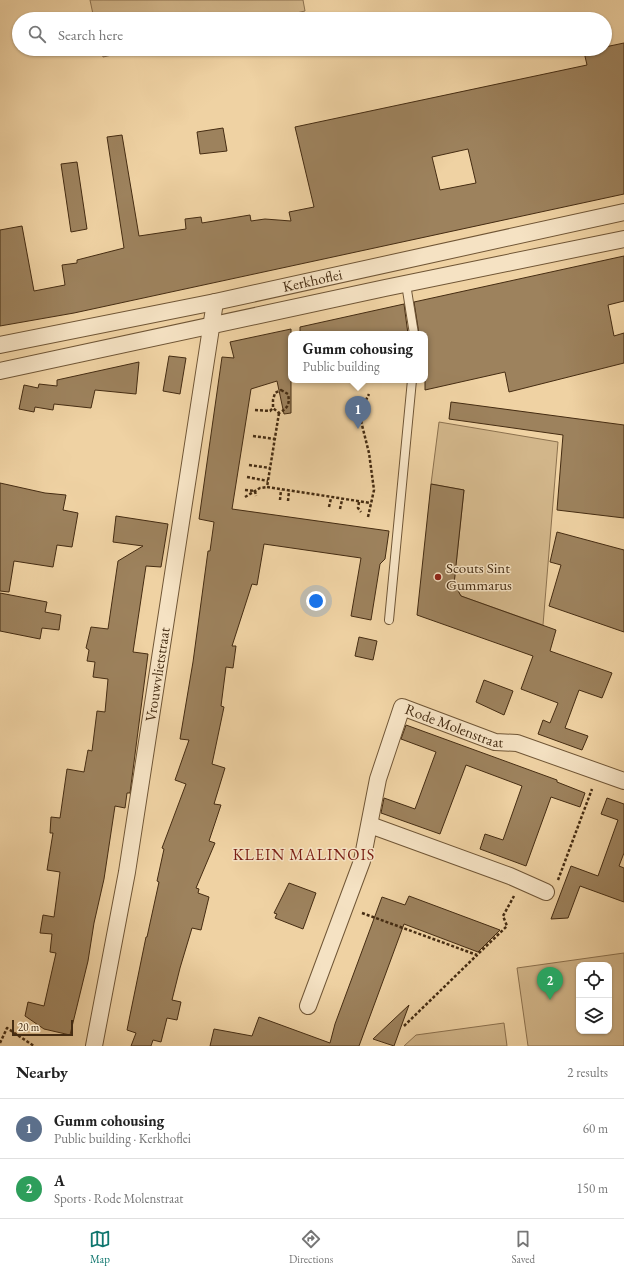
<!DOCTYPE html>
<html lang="en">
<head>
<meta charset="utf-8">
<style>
	:root { --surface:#fff; --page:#f6f6f6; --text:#222; --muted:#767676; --line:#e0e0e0; --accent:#0f766e }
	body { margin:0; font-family:"EB Garamond",serif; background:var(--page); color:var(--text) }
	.controls { position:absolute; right:12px; bottom:12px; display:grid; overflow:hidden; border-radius:8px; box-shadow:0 1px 3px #0004 }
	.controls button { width:36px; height:36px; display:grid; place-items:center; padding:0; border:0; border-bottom:1px solid var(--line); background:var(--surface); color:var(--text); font:20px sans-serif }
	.scale { position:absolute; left:12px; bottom:10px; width:61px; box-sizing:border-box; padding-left:4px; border:2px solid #452c12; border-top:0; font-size:11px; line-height:14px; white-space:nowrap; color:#452c12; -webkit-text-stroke:3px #f5e2c3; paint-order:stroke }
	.you { position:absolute; left:316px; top:601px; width:14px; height:14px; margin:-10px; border:3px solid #fff; border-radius:50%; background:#1a73e8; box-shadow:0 0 0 6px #1a73e833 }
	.badge { display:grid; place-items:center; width:26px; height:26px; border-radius:50%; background:var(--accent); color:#fff; font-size:13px; font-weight:700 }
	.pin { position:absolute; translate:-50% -33px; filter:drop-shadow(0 1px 2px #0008) }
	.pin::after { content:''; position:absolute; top:21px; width:14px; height:12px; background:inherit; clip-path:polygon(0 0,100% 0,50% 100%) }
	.popup { position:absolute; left:288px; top:331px; width:140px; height:52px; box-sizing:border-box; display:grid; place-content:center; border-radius:8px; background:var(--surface); filter:drop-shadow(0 1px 3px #0005); font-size:13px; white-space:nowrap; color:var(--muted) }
	.popup b { font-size:15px; color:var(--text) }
	.popup::after { content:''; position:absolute; left:50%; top:100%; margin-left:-8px; border:8px solid transparent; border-top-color:var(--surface) }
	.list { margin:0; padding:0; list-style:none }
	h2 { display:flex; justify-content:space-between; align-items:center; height:52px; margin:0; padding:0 16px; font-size:17px }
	h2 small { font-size:13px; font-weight:400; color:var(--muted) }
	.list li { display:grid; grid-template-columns:26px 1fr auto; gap:12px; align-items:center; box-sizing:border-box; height:60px; padding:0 16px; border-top:1px solid var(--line) }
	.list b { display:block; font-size:15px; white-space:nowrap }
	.list p { margin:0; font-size:13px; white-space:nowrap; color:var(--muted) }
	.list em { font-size:13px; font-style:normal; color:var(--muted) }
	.icon { flex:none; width:22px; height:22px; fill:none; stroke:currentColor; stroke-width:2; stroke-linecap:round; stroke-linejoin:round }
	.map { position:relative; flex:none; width:624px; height:1046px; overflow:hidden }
	.search { position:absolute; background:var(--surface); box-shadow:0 1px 3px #0004; left:12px; right:12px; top:12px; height:44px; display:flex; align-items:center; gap:10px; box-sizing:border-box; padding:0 14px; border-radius:22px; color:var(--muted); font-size:15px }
	.sheet { height:172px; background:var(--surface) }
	nav { display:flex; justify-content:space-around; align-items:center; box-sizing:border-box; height:56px; border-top:1px solid var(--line); background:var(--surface); font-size:11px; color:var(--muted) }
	nav a { display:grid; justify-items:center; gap:2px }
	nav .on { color:var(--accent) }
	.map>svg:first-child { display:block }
</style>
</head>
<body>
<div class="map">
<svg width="624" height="1046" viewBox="0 0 624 1046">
	<rect width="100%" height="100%" fill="#efd2a3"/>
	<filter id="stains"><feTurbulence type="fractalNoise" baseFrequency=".005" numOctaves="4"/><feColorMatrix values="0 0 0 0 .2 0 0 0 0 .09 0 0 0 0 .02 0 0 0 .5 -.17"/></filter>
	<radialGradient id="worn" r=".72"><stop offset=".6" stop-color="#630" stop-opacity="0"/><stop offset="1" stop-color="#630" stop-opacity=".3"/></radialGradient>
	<g fill="#d2b68a" stroke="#8c714e" fill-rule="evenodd">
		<path d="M90 0H303L305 11 271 19H94Z"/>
		<path d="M101 49H138L103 57Z"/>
		<path d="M439 422 558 442 543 625 461 596 454 584 464 490 431 484Z"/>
		<path d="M624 953V1046H528L517 968ZM579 965H609V1031H579Z"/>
		<path d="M504 1023 507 1046H404L416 1035Z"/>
	</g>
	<g fill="#9d825d" stroke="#452c12" fill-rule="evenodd">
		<path d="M624 43V194L74 313 0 326V230L22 226 34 291 65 285 62 265 77 263V260L124 248 107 137 122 135 139 236 186 229 185 219 201 217 202 223 250 215 251 221 265 219 291 221 289 212 314 207 295 127 587 65 584 52 605 49V47ZM468 149 476 183 440 190 432 157Z"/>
		<path d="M223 128 227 151 200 154 197 132Z"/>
		<path d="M77 162 87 229 71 232 61 164Z"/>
		<path d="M624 256V301L608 305 614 336 624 333V363L509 392 505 372 425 390V334H419L414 302Z"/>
		<path d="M404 304 408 334H300V327Z"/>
		<path d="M291 329V413L284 414 277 381 251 389 232 509 389 531 385 559 380 564 371 620 351 616 361 558 264 544 257 585 252 584 232 646H236L233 668 226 667 221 706 224 707 212 764 225 768 214 804 221 805 209 841 215 843 196 888 199 889 198 893 209 897 201 930 192 928 180 968 172 1000 181 1002 177 1020 167 1018 161 1042 153 1040 151 1046H131L136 1033 127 1030 146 937H147L159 882 157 881 164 849 162 848 186 784 175 780 189 740 180 739 193 662 208 551H210L214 522 199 519 222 357 234 358 230 342Z"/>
		<path d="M169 356 186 358 180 394 163 391Z"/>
		<path d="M139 362 136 394 95 390 91 408 54 404 53 410 35 407 34 412 19 409 24 385 38 388 39 384 57 386V380Z"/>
		<path d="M451 402 624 425V518L557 510 563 435 449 419Z"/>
		<path d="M0 483 45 493 66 495 63 510 78 513 72 547 57 545 53 567 14 561 9 592 0 591Z"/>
		<path d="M431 484 464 490 454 584 461 596 556 630 550 651 612 673 602 698 579 690 565 728 588 736 582 750 538 734 543 720 550 723 558 703 521 689 533 656 417 615Z"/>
		<path d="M116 516 168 524 161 567 146 566 133 652 148 654 130 793H127L125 808 115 806 104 879 94 923 88 961 70 1035 44 1029 25 1016 28 1002 44 1006 56 953 50 952 52 934 40 933 43 915 54 917 60 872 47 870 53 833H50L51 817 60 818 67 769 84 772 88 750 92 751 97 711 105 712 108 679 93 677 95 662 87 661 89 650 86 648 91 627 108 629 118 561 143 546 113 542Z"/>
		<path d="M557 532 624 550V632L549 606 561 565 550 562Z"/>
		<path d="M0 593 47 602 45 612 61 615 59 630 42 628 40 639 0 631Z"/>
		<path d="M359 637 377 641 373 660 355 656Z"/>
		<path d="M484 680 513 691 504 715 476 702Z"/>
		<path d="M406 725 557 780V782L585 793 580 807 551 797 526 866 480 849 485 834 503 840 522 786 466 765 440 834 381 813 384 798 415 809 436 752 401 739Z"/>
		<path d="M607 798 624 804V853L619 866 624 868V902L580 886 568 918 551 919 571 866 598 876 618 820 601 814Z"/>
		<path d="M289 883 316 893 303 929 275 918 277 914 274 913Z"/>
		<path d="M409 896 500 930 478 952 404 924 359 1046H210L214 1029 252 1036 259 1017 330 1043 335 1024 382 897 405 905Z"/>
		<path d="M409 1005 394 1046 373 1039Z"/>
	</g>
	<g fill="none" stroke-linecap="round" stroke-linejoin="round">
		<g stroke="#705636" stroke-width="10">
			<g id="service">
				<path d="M406 284 414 334"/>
				<path d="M389 620 412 380"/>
			</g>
		</g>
		<g stroke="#705636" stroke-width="18">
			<g id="minor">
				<path id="s1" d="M0 345 215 302 624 212"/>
				<path d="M0 371 385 288 624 239"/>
				<path d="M370 825 510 876 546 892"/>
				<path id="s2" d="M308 1006 362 861 378 779 402 707 495 742 517 743 624 781"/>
				<path id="s3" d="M94 1046 127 872 215 302"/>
			</g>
		</g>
		<g stroke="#452c12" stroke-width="2.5" stroke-dasharray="3 2" stroke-linecap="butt">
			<path d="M281 390 288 394C290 404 288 408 279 413L273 408V400L275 393Z"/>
			<path d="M255 410 270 411 273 408"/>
			<path d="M279 413 267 487 371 503"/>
			<path d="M253 436 275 439"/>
			<path d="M249 465 270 468"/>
			<path d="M247 477 268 481"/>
			<path d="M245 490 255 491 256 496"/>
			<path d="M245 497 260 488 267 487"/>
			<path d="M280 500 281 490"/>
			<path d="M288 501 289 491"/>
			<path d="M359 502 358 508 361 512"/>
			<path d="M329 507 331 498"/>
			<path d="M340 509 342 500"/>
			<path d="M368 517 374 490 369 453 360 417 361 410 369 394"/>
			<path d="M558 880 592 789"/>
			<path d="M362 913 477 955 507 926 503 916 514 896"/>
			<path d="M404 1026 477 955"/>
			<path d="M0 1043 7 1028 34 1046"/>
		</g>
		<use href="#service" stroke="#f5e2c3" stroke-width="8"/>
		<use href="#minor" stroke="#f5e2c3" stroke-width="16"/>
	</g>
	<circle fill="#8f2418" stroke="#f5e2c3" stroke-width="1.5" cx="438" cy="577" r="4"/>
	<g text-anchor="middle" stroke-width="3" stroke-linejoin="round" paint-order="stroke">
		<g font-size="15" fill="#452c12" stroke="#f5e2c3">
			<text dy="5" stroke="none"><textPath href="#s1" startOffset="319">Kerkhoflei</textPath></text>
			<text dy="5" stroke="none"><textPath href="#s3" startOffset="377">Vrouwvlietstraat</textPath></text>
			<text dy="5" stroke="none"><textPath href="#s2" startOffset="370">Rode Molenstraat</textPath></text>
		</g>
		<g font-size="15" fill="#452c12" stroke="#f5e2c3" text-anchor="start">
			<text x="446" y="573">Scouts Sint<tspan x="446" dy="17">Gummarus</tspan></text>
		</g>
		<g font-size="16" letter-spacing="1" fill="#7a1f14" stroke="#f5e2c3">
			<text x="304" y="860">KLEIN MALINOIS</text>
		</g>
	</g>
	<rect width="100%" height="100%" filter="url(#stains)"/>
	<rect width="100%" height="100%" fill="url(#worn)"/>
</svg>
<div class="controls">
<button><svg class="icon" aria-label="locate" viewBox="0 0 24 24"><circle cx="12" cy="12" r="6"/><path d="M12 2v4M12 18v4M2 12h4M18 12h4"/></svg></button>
<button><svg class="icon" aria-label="layers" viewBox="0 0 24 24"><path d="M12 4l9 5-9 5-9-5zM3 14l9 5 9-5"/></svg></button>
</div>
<div class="scale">20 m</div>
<div class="you"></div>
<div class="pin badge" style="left:358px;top:429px;background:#5c6f8a">1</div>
<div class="popup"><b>Gumm cohousing</b>Public building</div>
<div class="pin badge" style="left:550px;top:1000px;background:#2e9e5b">2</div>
<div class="search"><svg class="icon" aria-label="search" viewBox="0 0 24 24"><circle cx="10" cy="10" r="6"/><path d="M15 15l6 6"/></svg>Search here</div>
</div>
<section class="sheet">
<h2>Nearby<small>2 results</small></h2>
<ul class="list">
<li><span class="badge" style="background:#5c6f8a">1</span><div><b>Gumm cohousing</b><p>Public building · Kerkhoflei</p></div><em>60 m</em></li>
<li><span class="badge" style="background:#2e9e5b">2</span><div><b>A</b><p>Sports · Rode Molenstraat</p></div><em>150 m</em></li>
</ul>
</section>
<nav>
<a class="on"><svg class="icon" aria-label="map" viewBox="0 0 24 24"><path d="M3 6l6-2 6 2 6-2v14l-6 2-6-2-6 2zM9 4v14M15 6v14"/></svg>Map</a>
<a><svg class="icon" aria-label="directions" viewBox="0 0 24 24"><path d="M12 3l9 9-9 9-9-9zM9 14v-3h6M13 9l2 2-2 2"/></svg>Directions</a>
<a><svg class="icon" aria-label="saved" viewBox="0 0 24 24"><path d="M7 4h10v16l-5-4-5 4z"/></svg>Saved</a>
</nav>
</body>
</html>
